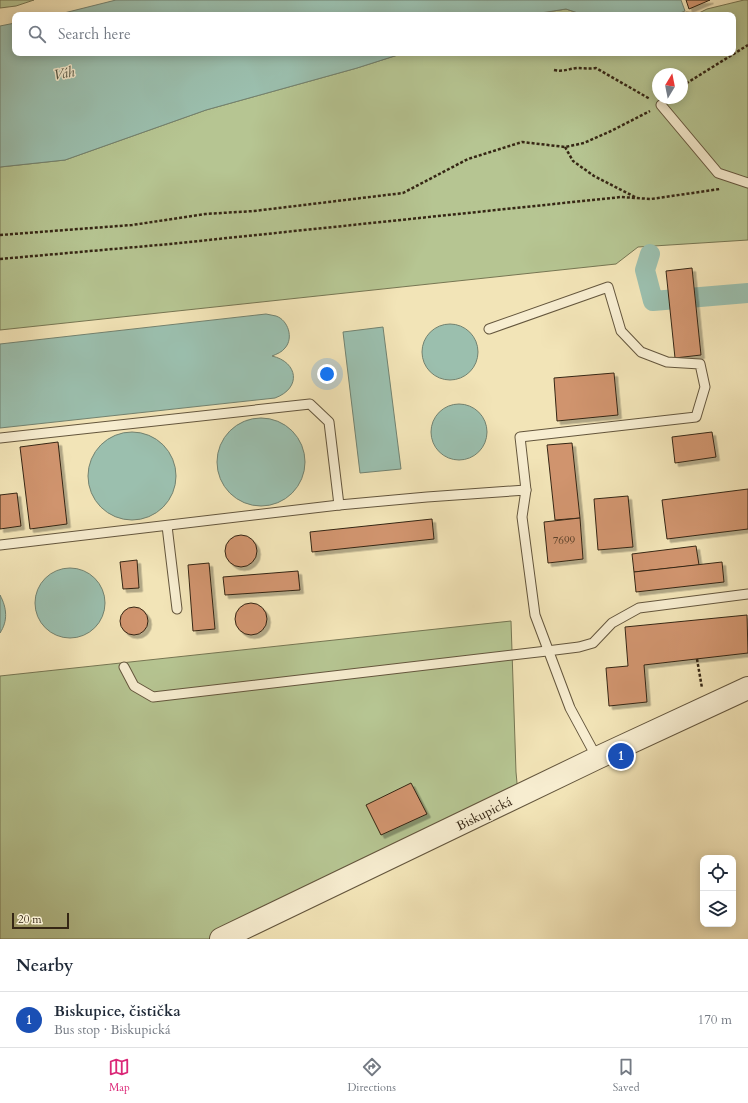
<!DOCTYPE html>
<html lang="en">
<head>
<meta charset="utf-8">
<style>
	:root { --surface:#fff; --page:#f2f2f3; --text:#1f2937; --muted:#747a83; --line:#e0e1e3; --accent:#db2777 }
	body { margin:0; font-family:Cardo,serif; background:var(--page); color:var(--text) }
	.controls { position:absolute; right:12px; bottom:12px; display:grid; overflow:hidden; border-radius:8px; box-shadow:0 2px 10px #0003 }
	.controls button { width:36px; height:36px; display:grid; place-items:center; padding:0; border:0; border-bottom:1px solid var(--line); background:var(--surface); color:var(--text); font:20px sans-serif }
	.compass { position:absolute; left:652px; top:68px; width:36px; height:36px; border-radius:50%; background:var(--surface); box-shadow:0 2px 10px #0003; rotate:10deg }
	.scale { position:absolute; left:12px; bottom:10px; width:57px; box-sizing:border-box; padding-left:4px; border:2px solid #352614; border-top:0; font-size:11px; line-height:14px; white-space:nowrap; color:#352614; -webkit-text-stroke:3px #f7edd0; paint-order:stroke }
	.you { position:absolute; left:327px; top:374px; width:14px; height:14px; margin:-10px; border:3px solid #fff; border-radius:50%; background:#1a73e8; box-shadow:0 0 0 6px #1a73e833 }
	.badge { display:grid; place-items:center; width:26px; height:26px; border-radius:50%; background:var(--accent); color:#fff; font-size:13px; font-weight:700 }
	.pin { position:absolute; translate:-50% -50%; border:2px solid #fff; box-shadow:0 1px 4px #0006 }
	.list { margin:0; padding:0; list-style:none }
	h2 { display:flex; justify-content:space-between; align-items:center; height:52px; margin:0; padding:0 16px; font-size:17px }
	h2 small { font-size:13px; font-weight:400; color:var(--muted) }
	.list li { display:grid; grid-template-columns:26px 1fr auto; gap:12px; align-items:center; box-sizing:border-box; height:56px; padding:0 16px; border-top:1px solid var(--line) }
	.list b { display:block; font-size:15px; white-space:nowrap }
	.list p { margin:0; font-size:13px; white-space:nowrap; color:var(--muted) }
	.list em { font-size:13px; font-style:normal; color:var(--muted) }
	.icon { flex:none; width:22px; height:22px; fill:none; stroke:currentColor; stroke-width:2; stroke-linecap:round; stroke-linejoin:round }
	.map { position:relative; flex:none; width:748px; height:939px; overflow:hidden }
	.search { position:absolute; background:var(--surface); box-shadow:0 2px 10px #0003; left:12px; right:12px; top:12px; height:44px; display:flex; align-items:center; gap:10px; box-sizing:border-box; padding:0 14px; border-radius:8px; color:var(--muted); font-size:15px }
	.sheet { height:108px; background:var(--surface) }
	nav { display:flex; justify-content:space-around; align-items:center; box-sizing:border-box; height:56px; border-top:1px solid var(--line); background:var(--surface); font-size:11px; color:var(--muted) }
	nav a { display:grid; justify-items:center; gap:2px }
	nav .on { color:var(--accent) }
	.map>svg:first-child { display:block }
</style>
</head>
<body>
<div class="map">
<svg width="748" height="939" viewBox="0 0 748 939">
	<defs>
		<filter id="shadow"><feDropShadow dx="3.5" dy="3.5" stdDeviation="0" flood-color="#0004"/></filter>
	</defs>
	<rect width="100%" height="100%" fill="#f2e4b7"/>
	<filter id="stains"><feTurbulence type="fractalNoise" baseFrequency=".005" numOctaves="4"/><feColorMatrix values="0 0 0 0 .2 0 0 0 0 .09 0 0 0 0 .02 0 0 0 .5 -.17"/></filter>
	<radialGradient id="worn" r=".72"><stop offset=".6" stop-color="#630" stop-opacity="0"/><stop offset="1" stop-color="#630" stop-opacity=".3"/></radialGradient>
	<g fill="#b6c592" stroke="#767653" fill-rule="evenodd">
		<path d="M0 0H34L16 6 0 8Z"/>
		<path d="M744 0H748V240L638 247 616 264 0 330V167L65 160 206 110 357 68 404 53H733V15H679L686 12 699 13 707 9ZM658 74H682V98H658Z"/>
		<path d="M566 9 584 15H528Z"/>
		<path d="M511 621 516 772 519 805 221 939H0V676Z"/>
	</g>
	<g fill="#9bbfae" stroke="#728270">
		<path d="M116 0H681L685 11 675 15H584L566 9 528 15H56Z"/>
		<path d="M15 23V53H404L357 68 206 110 65 160 0 167V26Z"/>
		<path d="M266 314C269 315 273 315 276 316 288 320 294 338 285 348 282 352 277 354 272 356 298 362 302 388 275 398L0 428V344Z"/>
		<circle cx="450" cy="352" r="28"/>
		<path d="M383 327 401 469 360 473 343 332Z"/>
		<circle cx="459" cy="432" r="28"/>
		<circle cx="261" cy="462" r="44"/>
		<circle cx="132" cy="476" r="44"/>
		<circle cx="70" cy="603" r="35"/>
		<path d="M0 595C7 608 8 621 0 633Z"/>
	</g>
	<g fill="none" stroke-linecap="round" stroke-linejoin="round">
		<path stroke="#9bbfae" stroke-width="20" d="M650 254 645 270 653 301 748 293"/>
	</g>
	<g fill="#d0946e" stroke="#352614" filter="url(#shadow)">
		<path d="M686 0H710L689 9Z"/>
		<path d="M692 268 701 355 675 358 666 271Z"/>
		<path d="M614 373 618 415 557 421 554 378Z"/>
		<path d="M712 432 716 457 675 463 672 437Z"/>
		<path d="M58 442 67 524 30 529 20 447Z"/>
		<path d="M572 443 580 518 555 520 547 445Z"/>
		<path d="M748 489V529L667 539 662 500Z"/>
		<path d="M17 493 21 526 0 529V495Z"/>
		<path d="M628 496 633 547 598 550 594 499Z"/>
		<path d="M580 518 583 559 548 563 544 522Z"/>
		<path d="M432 519 434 539 312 552 310 532Z"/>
		<circle cx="241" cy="551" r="16"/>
		<path d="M696 546 699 565 634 572 632 554Z"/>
		<path d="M137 560 139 588 123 589 120 562Z"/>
		<path d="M722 562 724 582 636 592 634 572Z"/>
		<path d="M209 563 215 629 193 631 188 565Z"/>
		<path d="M298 571 300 590 225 595 223 577Z"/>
		<circle cx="251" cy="619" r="16"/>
		<circle cx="134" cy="621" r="14"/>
		<path d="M747 615 748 653 644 665 647 702 609 706 606 668 628 666 625 627Z"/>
		<path d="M411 783 427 814 381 835 366 805Z"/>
	</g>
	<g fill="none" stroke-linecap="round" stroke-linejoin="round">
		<g stroke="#64563d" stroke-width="11">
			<g id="service">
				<path d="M661 105 718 173 748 183"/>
				<path d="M489 329 608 287 621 331 641 352 667 362 700 364 705 387 696 417 520 437 526 490"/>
				<path d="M0 438 310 404 329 422 339 505"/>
				<path d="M167 526 177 609"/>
				<path d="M0 545 339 505 427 497 526 490 522 517 535 615 570 708 597 758"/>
				<path d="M124 667 134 686 153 697 547 651 579 647 593 643 612 623 639 608 748 594"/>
			</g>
		</g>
		<g stroke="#64563d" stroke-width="24">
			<path id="tertiary" d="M221 939 597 758 748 688"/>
		</g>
		<g stroke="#352614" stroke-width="2.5" stroke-dasharray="3 2" stroke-linecap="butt">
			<path d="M554 70C563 72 568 69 577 68 583 68 589 69 596 68L650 99"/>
			<path d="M682 86 748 45"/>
			<path d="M565 147 573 161 594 176 635 197"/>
			<path d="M0 235 132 225 205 214 254 211 403 193 468 159 522 142 565 147 584 143 611 131 650 111"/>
			<path d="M0 259 170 244 621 197 651 199 720 189"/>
			<path d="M697 659 702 688"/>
		</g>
		<use href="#service" stroke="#f7edd0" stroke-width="9"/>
		<use href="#tertiary" stroke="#f7edd0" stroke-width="22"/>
	</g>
	<g text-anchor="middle" stroke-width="3" stroke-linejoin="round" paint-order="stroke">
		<g font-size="11" fill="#5c422a">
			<text x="564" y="544">7699</text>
		</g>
		<g font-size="13" fill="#352614" stroke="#f7edd0">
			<text transform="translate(484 813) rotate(-26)" y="5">Biskupická</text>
		</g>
		<g font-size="14" font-style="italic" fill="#545442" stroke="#f7edd0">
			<text transform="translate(64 73) rotate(-10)" y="5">Váh</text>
		</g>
	</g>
	<rect width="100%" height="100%" filter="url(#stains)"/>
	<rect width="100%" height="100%" fill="url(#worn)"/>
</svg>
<div class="controls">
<button><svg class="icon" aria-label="locate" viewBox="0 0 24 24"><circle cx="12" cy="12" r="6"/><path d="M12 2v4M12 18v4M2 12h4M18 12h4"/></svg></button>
<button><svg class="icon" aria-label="layers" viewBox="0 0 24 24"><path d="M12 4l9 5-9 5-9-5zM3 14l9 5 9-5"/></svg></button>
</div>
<svg class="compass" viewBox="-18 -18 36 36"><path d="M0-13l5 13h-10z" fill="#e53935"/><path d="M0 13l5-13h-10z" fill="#747a83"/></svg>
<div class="scale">20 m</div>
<div class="you"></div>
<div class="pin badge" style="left:621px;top:756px;background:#1a4fb4">1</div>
<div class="search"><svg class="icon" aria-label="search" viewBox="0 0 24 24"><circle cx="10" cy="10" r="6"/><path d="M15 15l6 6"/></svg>Search here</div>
</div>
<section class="sheet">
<h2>Nearby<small></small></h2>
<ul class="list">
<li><span class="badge" style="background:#1a4fb4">1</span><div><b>Biskupice, čistička</b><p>Bus stop · Biskupická</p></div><em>170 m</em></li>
</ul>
</section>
<nav>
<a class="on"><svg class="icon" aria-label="map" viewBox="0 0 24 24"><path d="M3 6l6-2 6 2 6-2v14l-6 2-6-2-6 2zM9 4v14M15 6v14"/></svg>Map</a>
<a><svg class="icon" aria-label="directions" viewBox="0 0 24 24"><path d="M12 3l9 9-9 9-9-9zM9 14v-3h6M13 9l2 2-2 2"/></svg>Directions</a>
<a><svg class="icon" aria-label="saved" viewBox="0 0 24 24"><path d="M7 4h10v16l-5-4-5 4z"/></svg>Saved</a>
</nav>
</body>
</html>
